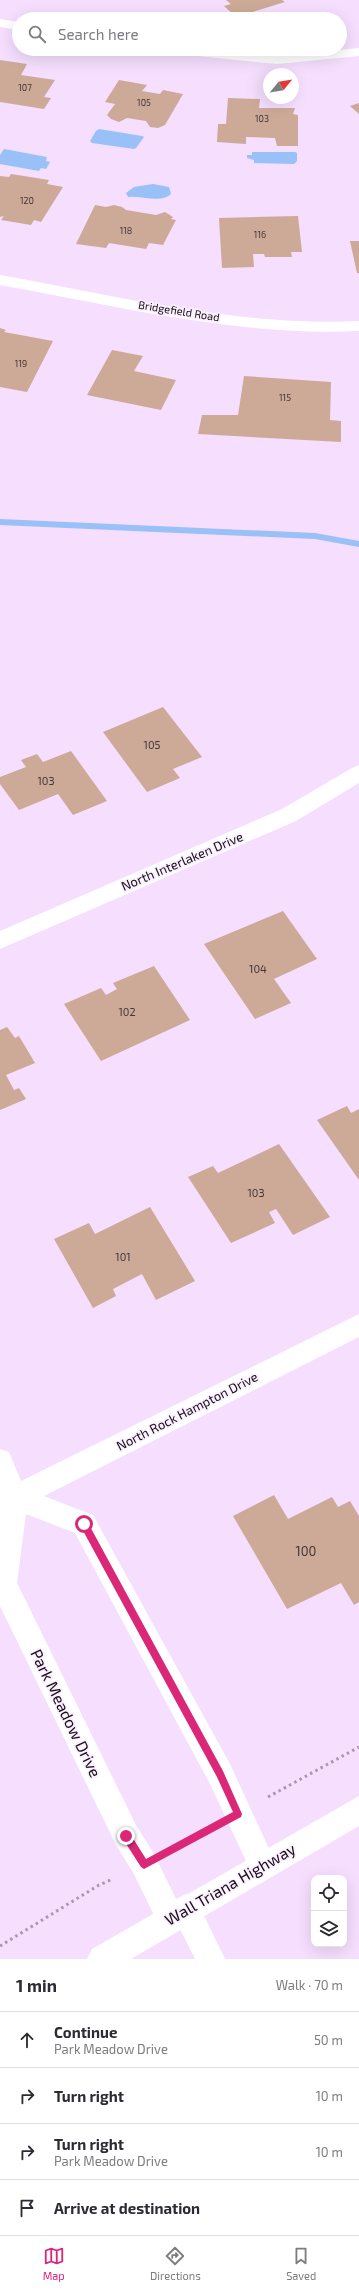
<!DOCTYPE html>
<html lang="en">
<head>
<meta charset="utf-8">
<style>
	:root { --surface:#fff; --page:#f7f7f7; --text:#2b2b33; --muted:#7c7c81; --line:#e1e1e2; --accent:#db2777 }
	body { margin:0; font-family:"Exo 2",sans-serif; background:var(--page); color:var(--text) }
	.controls { position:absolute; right:12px; bottom:12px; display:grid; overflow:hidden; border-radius:8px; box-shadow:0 4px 16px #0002 }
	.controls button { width:36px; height:36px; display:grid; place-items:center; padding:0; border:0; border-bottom:1px solid var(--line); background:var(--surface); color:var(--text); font:20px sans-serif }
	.compass { position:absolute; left:263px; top:68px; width:36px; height:36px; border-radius:50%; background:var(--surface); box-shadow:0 4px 16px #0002; rotate:60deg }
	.stop { position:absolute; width:12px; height:12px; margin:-9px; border:3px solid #db2777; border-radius:50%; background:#fff }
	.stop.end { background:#db2777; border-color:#fff; box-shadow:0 1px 4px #0008 }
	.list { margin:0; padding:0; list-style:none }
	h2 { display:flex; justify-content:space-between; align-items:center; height:52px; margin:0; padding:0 16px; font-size:17px }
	h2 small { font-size:13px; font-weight:400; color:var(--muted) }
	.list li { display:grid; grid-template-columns:26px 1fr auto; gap:12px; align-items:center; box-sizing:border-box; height:56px; padding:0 16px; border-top:1px solid var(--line) }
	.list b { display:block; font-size:15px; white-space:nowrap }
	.list p { margin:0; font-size:13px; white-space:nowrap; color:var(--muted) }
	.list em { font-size:13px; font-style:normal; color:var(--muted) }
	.icon { flex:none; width:22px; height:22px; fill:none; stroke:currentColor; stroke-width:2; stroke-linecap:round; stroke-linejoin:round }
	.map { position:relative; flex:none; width:359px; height:1959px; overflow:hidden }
	.search { position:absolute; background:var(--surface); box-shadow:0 4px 16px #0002; left:12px; right:12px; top:12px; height:44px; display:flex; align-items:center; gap:10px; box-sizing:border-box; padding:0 14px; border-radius:22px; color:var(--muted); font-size:15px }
	.sheet { height:276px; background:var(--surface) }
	nav { display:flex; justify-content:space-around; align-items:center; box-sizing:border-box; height:56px; border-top:1px solid var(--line); background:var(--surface); font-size:11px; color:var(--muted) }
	nav a { display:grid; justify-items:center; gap:2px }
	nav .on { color:var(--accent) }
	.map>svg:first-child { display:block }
</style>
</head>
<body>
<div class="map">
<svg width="359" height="1959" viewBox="0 0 359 1959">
	<rect width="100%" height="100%" fill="#f5defe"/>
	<g fill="#99c0f7">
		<path d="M99 129 142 136 144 137 136 148 134 149 92 143 90 141 96 131Z"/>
		<path d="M4 149 47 157 46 161 50 162 46 169 41 168 39 171 0 164V155Z"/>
		<path d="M252 152H295L297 153V161L294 164 254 163V160L247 158V155H252Z"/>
		<path d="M153 184 169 187 171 194C160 204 140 195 128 197L126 193 134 187Z"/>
	</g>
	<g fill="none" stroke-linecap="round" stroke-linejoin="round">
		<path fill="#99c0f7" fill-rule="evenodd" d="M0 519 315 533 359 541V547L315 539 0 525Z"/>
	</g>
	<g fill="#cdaa97">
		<path d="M226 0H282L285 2 236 17 224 6 231 4Z"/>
		<path d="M0 60 27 64 21 75 55 80 44 97 51 98 44 109 0 102Z"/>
		<path d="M119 80 147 85 142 91 160 94 163 90 183 94 165 125 158 128 150 127 146 121 127 118 119 122 111 119 107 115 115 104 105 102Z"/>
		<path d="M228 98 260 99 259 108H295L293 114 298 115V146H277L275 138 246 137V144L217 142 218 124H226Z"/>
		<path d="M359 103V114L350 106Z"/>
		<path d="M11 174 49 180 47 184 63 187 41 222 34 220 31 225 1 220 4 216 0 217V176L9 177Z"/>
		<path d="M95 205 106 207 114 205 122 207 126 210 156 215 165 212 173 217 171 219 176 220 163 245 149 243 146 249 109 243 106 248 76 244Z"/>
		<path d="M298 216 302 252H291L292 257H265L264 254H253L254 267 222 268 219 218Z"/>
		<path d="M350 241H359V273H357Z"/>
		<path d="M0 328 6 330 4 332 53 341 27 392 0 387Z"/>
		<path d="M112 350 143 356 134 371 176 380 161 410 87 395Z"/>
		<path d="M244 376 331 382 330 420 341 421V442L198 434 202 415H238Z"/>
		<path d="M163 707 202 757 173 769 180 778 147 792 103 732Z"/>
		<path d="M71 751 107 801 73 815 58 794 19 810 0 784V777L26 767 21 760 37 754 43 762Z"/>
		<path d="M283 911 317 959 274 979 291 1003 255 1019 204 944Z"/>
		<path d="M154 966 190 1020 101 1061 64 1004 101 988 106 995 117 989 113 983Z"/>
		<path d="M7 1027 15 1038 19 1036 35 1063 6 1075 14 1090 19 1088 26 1099 0 1110V1030Z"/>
		<path d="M347 1106 351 1113 359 1109V1180L317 1120Z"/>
		<path d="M279 1144 330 1217 293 1235 276 1209 269 1212 275 1223 231 1243 188 1177 213 1166 218 1173Z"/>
		<path d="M150 1207 195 1281 156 1300 142 1274 113 1289 116 1296 93 1308 54 1239 89 1223 95 1234Z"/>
		<path d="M274 1495 288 1519 332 1497 338 1507 350 1501 359 1516V1602L354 1605 341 1583 287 1609 233 1516Z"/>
	</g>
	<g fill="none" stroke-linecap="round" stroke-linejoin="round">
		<g stroke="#a997b0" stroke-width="3" stroke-dasharray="2.5 3.5" stroke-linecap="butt">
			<path d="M268 1797 359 1747"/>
			<path d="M175 1848 209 1830"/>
			<path d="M0 1946 99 1885 113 1879"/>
		</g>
		<g fill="#fff" fill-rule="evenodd">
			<path d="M0 19 19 22V30L0 27Z"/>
			<path d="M359 48V56L277 64 168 53 161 49H212L277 56Z"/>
			<path d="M0 275C118 296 239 327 359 321V331C240 337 117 306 0 285Z"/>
			<path d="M359 765V783L296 821 0 949V931L282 809 352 768Z"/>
			<path d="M359 1314V1337L44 1496 93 1515 230 1764 277 1866 273 1876 263 1880 253 1876 210 1784 75 1533 26 1514 17 1583 136 1825 154 1854 176 1899 186 1894 196 1899 225 1959H195L180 1929 170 1933 160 1928 134 1874 116 1845 0 1606V1449L9 1452 21 1481Z"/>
		</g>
		<path fill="#fff" fill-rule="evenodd" d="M359 1796V1826L131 1959H87L92 1949Z"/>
	</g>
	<path fill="#db2777" d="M84 1520 87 1521 223 1771 242 1814 241 1817 144 1869 141 1867 123 1839V1832H129L146 1859 233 1812 217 1777 81 1527 80 1524Z"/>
	<g text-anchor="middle" stroke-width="3.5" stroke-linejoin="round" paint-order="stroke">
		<g font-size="9" fill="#433438">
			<text x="25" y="91">107</text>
			<text x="144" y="106">105</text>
			<text x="262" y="122">103</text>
			<text x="27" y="204">120</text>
			<text x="126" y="234">118</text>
			<text x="260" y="238">116</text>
			<text x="21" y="367">119</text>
			<text x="285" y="401">115</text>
		</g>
		<g font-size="11" fill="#150d18" stroke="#fbf1fe">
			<text transform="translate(179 311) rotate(9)" y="4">Bridgefield Road</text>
		</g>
		<g font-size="11" fill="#433438">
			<text x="152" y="749">105</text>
			<text x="46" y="785">103</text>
			<text x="258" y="973">104</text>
			<text x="127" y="1016">102</text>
			<text x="256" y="1197">103</text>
			<text x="123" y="1261">101</text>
		</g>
		<g font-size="13" fill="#150d18" stroke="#fbf1fe">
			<text transform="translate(182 861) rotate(-23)" y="5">North Interlaken Drive</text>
			<text transform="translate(187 1411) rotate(-27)" y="5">North Rock Hampton Drive</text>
		</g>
		<g font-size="13" fill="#433438">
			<text x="306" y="1556">100</text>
		</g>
		<g font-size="16" fill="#150d18" stroke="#fbf1fe">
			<text transform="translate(66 1713) rotate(64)" y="6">Park Meadow Drive</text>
			<text transform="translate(230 1884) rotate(-30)" y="6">Wall Triana Highway</text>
		</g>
	</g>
</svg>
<div class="controls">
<button><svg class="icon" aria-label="locate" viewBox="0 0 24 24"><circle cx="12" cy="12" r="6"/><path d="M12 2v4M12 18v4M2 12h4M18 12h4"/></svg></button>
<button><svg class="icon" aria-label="layers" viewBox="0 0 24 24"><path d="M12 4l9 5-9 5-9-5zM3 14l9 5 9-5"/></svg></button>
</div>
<svg class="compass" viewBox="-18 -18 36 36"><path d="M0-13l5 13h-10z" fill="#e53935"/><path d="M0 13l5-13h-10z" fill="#7c7c81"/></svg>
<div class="stop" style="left:84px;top:1524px"></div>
<div class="stop end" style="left:126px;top:1836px"></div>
<div class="search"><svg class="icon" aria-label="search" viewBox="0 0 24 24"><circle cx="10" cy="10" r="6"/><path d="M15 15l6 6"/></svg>Search here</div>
</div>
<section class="sheet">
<h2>1 min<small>Walk · 70 m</small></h2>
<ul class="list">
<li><svg class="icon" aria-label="ahead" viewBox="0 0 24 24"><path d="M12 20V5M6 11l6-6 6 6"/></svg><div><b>Continue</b><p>Park Meadow Drive</p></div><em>50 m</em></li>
<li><svg class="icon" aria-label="right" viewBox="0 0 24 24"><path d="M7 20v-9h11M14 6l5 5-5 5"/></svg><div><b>Turn right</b></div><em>10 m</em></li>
<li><svg class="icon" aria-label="right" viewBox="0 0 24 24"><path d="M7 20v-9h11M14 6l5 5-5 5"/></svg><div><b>Turn right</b><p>Park Meadow Drive</p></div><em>10 m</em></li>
<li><svg class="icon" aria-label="arrive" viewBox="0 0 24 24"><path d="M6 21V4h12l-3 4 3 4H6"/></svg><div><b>Arrive at destination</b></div></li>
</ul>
</section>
<nav>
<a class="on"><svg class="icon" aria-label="map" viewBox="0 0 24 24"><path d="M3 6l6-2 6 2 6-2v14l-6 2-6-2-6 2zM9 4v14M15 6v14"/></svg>Map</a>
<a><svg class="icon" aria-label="directions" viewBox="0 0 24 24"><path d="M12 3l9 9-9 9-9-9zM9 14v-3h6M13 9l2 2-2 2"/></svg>Directions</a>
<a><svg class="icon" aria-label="saved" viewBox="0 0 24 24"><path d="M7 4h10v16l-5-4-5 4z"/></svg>Saved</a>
</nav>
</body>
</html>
